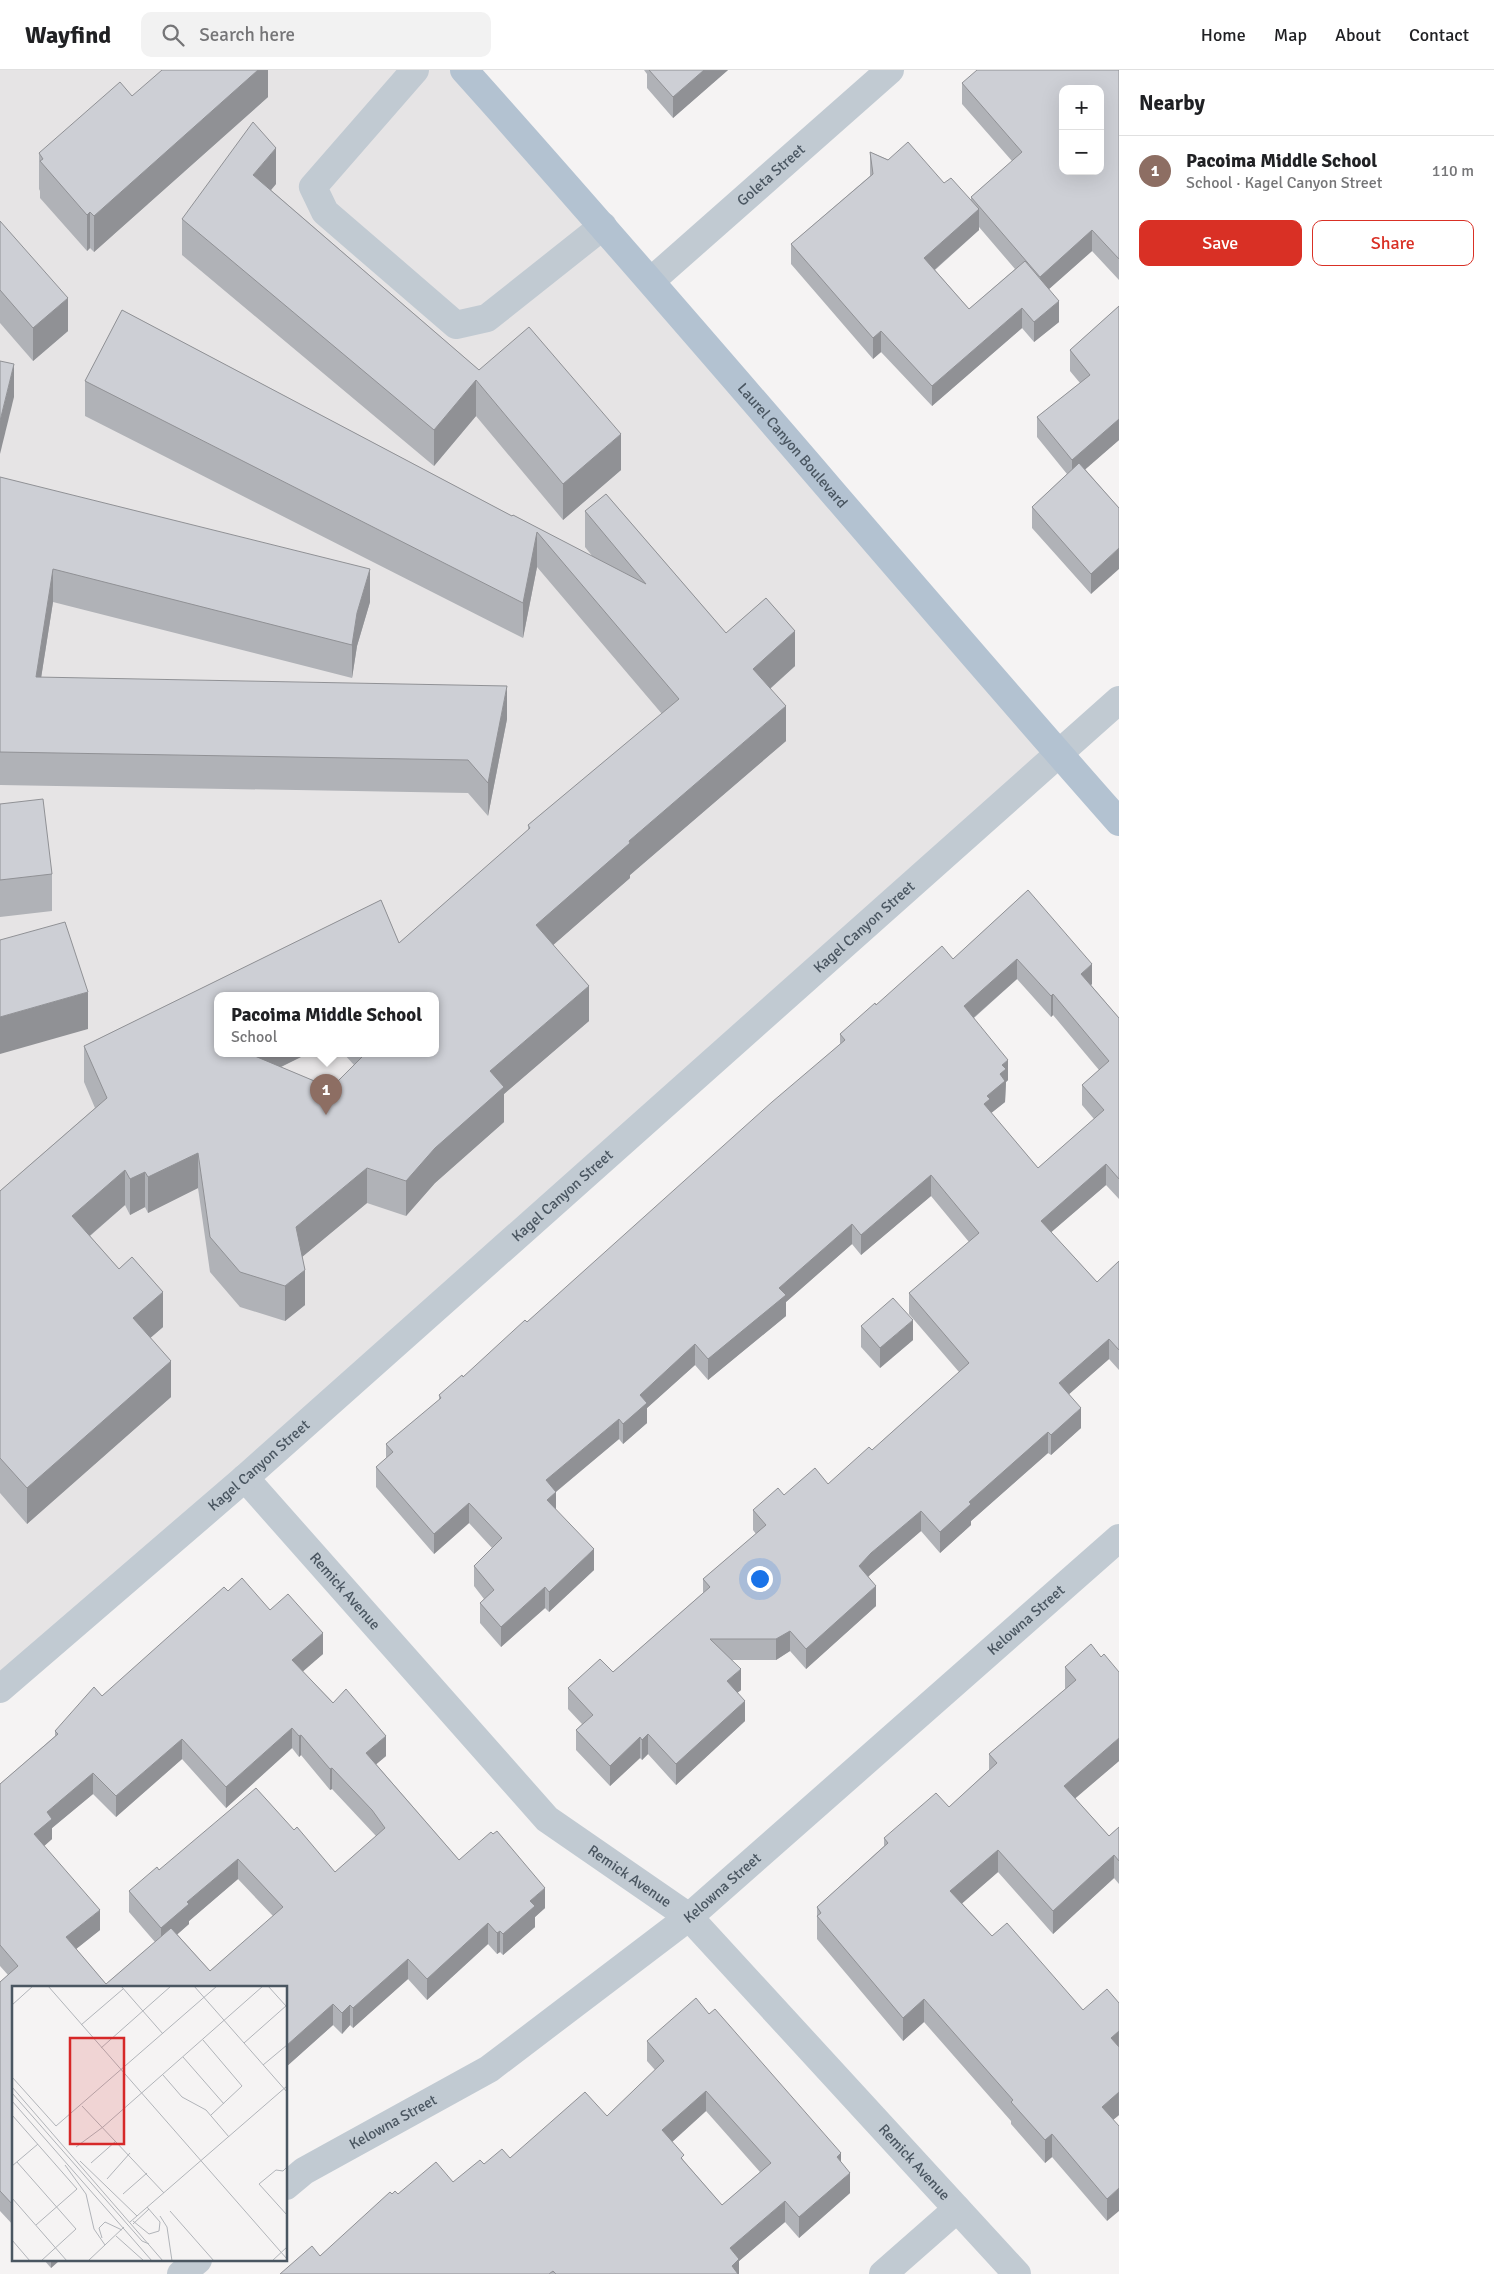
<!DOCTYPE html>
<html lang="en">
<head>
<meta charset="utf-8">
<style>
	:root { --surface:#fff; --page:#f2f2f2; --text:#202124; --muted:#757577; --line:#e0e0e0; --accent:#d93025 }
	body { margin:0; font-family:Signika,sans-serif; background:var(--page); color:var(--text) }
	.controls { position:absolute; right:15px; top:15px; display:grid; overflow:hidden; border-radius:10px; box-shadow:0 5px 20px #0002 }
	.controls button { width:45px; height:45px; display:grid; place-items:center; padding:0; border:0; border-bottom:1px solid var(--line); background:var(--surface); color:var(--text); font:25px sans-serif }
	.you { position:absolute; left:759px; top:1508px; width:18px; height:18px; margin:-12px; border:4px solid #fff; border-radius:50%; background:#1a73e8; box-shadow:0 0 0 8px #1a73e833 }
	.badge { display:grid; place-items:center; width:32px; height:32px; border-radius:50%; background:var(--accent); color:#fff; font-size:16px; font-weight:700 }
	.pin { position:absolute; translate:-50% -41px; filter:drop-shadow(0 1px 2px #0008) }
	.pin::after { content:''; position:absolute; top:26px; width:18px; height:15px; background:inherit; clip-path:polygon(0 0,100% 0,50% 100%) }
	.popup { position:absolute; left:214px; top:922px; width:225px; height:65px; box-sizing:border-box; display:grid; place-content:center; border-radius:10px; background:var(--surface); filter:drop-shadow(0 1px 4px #0005); font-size:16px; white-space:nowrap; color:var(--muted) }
	.popup b { font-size:19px; color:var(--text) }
	.popup::after { content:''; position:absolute; left:50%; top:100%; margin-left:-10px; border:10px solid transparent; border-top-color:var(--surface) }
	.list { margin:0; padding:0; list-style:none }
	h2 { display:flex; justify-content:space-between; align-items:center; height:65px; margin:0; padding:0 20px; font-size:21px }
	h2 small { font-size:16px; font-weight:400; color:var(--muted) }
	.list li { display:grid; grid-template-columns:32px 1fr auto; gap:15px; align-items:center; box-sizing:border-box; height:70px; padding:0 20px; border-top:1px solid var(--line) }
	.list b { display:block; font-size:19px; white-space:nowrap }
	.list p { margin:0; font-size:16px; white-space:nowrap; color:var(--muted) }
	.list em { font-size:16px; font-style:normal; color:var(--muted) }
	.actions { display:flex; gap:10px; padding:15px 20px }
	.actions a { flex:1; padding:11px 0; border:1px solid var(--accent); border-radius:10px; text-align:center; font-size:18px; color:var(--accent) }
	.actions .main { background:var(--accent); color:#fff }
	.icon { flex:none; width:28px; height:28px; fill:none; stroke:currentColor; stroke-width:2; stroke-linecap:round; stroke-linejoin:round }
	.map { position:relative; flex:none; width:1119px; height:2204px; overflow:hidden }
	header { display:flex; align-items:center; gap:30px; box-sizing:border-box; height:70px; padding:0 25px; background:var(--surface); border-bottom:1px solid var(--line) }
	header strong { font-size:24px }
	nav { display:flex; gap:28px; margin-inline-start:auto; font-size:18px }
	.search { width:350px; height:45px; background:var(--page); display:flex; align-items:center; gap:12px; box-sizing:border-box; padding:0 18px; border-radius:10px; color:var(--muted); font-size:19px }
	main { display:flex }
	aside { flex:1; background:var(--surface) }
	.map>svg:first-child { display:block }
</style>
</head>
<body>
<header>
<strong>Wayfind</strong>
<div class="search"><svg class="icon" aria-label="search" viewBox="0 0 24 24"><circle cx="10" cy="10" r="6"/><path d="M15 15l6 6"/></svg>Search here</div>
<nav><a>Home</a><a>Map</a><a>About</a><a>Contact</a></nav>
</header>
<main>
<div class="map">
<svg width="1119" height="2204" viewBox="0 0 1119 2204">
	<rect width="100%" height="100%" fill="#f5f3f3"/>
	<path fill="#e6e4e5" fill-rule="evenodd" d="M0 0H459L1058 683 0 1619ZM217 926H435V984H217Z"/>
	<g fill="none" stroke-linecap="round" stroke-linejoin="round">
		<g stroke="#c1cad2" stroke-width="28">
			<path d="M415 0 313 117 325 142 456 255 487 248 603 156"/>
			<path id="s1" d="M651 211 890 0"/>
			<path id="s2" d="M245 1408 547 1749 689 1847 1017 2204"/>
			<path id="s3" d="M0 1619 245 1408 1119 630"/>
			<path id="s4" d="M286 2116 304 2101 489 1999 689 1847 1119 1468"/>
			<path d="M181 2204 198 2190"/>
			<path d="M883 2204 957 2139"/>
		</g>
		<path stroke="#b3c2d1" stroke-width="28" id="s5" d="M464 0C686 247 899 503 1119 752"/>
	</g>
	<g fill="#b0b2b7" fill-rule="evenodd">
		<path d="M268 0V27L94 182 90 178 87 181 40 128V121L39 119V83L132 26Z"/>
		<path d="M644 0H728L673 48 647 18V4Z"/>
		<path d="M1119 0V210L1092 181 1049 219 1059 252 1034 272 1022 258 932 336 881 282 873 289 791 194V174L870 106V82L944 113 971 130V127L1012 91 962 34V13ZM979 157 1015 199 969 239 935 200 979 160Z"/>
		<path d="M276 114 271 120 479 300 621 400 563 450 476 346 434 396 182 185V149Z"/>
		<path d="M0 151 68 261 33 291 0 253Z"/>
		<path d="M1119 236V370L1085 399 1119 438 1091 524 1032 458V437L1067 404 1037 367V347L1080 313 1070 301V280Z"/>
		<path d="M122 240 512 446 513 445 593 487 585 477V441L606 424 726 563 766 528 795 561V596L770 619 786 636V671L630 805V808L553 875 589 916V951L504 1024V1052L435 1113 406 1146 367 1133 302 1187 305 1200V1235L285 1251 240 1237 210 1202 198 1118 148 1143 145 1137 130 1145 125 1135 90 1166 119 1199 132 1187 163 1222V1257L150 1268 171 1291V1327L27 1454 0 1423V1121L95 1038 84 1012V976L381 830 399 873 528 760V755L662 644 537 497 523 568 85 346V311ZM217 926H435V984H344L354 995 331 1018 281 997 307 984H217Z"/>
		<path d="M0 407 370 532 357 576 352 608 53 532 41 608 507 649 488 746 468 723 0 715Z"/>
		<path d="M0 734 52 804V841L0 847Z"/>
		<path d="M1028 820 1092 914 1091 915 1119 948V1129L1106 1115 1051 1162 1097 1212 1119 1191V1300L1109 1289 1069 1324 1081 1358 1051 1385 1048 1383 971 1451V1455L940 1483 921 1461 871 1504 868 1506 876 1536 806 1599 790 1581 776 1590H731L741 1620 737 1623 745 1651 676 1715 648 1684 642 1690 640 1688 610 1716 576 1680V1660L582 1654 568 1639V1618L613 1602 703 1523V1509L756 1464 753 1460V1440L784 1425 828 1414 872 1380 959 1302 909 1244V1223L969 1172 931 1126 861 1185 852 1174 786 1232V1246L708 1310 695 1295 647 1338V1353L623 1374 619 1369 556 1422V1440L594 1500 549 1542 545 1538 501 1577 480 1553V1533L484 1529 474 1516V1496L492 1478 469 1453 434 1484 376 1417V1397L386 1388V1374L439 1330V1325L463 1307 527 1252 840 974V964L876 935 953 889ZM1017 909 1051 947 1053 945 1099 1000 1082 1015V1035L1094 1049 1038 1098 991 1043 1005 1032 1006 1012 1008 1010 974 948Z"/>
		<path d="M861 1256 913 1270 880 1298 861 1277Z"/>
		<path d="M228 1521 270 1540 323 1584 302 1601 386 1686 376 1694 459 1790 545 1838 535 1847V1857L503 1885 500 1882 497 1884 488 1874 427 1930 408 1909 353 1958 350 1955 342 1964 333 1955 286 1997V1918H14V2156L0 2141V1912L8 1905 0 1896V1714L55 1666V1661L102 1626ZM292 1678 299 1687 301 1685 330 1720 332 1719 376 1766 335 1802 294 1760 159 1800 129 1821V1842L155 1872 106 1914 76 1879 100 1860 44 1776 52 1769V1758L93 1724 116 1747 182 1689 226 1738ZM238 1809 273 1846 210 1901 177 1864 189 1854V1851Z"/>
		<path d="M1091 1574 1119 1691 1075 1728 1109 1766 1119 1757V1814L1114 1808 1053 1864 998 1802 962 1833 992 1866 1083 1940 1119 1933V2045L1113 2050 1107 2151 1052 2087 1045 2093 1011 2054V2051L924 1952 903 1971 817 1869V1837L884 1776V1768L949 1737 989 1700V1684L1065 1619V1597Z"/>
		<path d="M647 1971 841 2093 850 2123 799 2168 785 2152 739 2191V2204H280L320 2186 392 2124H398L453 2112 484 2094 510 2088 607 2046 655 2000 647 1991ZM706 2041 760 2102 722 2135 684 2091 672 2072Z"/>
		<path d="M44 2190H60L51 2198Z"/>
	</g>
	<g fill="#909195">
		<path d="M258 0H268V27L94 182V146Z"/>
		<path d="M704 0H728L673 48V27Z"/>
		<path d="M276 78V114L253 141V105Z"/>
		<path d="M979 139V160L924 209V188Z"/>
		<path d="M90 142V178L87 181V145Z"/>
		<path d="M1092 160V181L1040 227V207Z"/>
		<path d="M68 228V261L33 291V258Z"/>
		<path d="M1059 231V252L1034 272V252Z"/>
		<path d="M1022 238V258L932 336V316Z"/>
		<path d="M881 261V282L873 289V268Z"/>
		<path d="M14 294V327L0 384V351Z"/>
		<path d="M476 310V346L434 396V360Z"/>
		<path d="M1119 349V370L1072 411V390Z"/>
		<path d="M621 364V400L563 450V414Z"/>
		<path d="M537 462V497L523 568V533Z"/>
		<path d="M1119 478V499L1091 524V504Z"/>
		<path d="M53 499V532L36 640V607Z"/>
		<path d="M370 499V532L357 576 352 608V575L357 543Z"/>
		<path d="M795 561V596L753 634V599Z"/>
		<path d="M507 616V649L488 746V713Z"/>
		<path d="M786 636V671L630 805V808L536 890V855L629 771Z"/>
		<path d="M1017 889V909L964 956V936Z"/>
		<path d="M1092 894V914L1081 924V904Z"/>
		<path d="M589 916V951L504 1024V1052L435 1113 406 1146V1111L490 1001Z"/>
		<path d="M88 922V959L0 984V947Z"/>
		<path d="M1053 924V945L1051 947V926Z"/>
		<path d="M242 984H307L242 1016Z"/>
		<path d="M1008 990V1010L1006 1012 1005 1032 990 1044 984 1034 987 1026 1000 1004 1002 995Z"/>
		<path d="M198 1083V1118L148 1143V1107Z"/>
		<path d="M1106 1094V1115L1041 1171V1151Z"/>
		<path d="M367 1098V1133L296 1192V1157Z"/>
		<path d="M125 1100V1135L72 1181V1146Z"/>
		<path d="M145 1102V1137L130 1145V1109Z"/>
		<path d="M931 1105V1126L861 1185V1165Z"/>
		<path d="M852 1154V1174L786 1232V1246L708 1310V1289L779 1218Z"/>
		<path d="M305 1200V1235L285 1251V1216Z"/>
		<path d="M163 1222V1257L133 1283V1248Z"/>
		<path d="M913 1250V1270L880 1298V1278Z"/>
		<path d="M1109 1269V1289L1059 1333V1313Z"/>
		<path d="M695 1274V1295L647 1338V1353L623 1374V1354L640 1325Z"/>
		<path d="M171 1291V1327L27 1454V1418Z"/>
		<path d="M1081 1338V1358L1051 1385V1365Z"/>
		<path d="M619 1349V1369L546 1430V1410Z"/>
		<path d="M1048 1362V1383L971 1451V1455L940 1483V1462L969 1432Z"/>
		<path d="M556 1422V1443L547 1430Z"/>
		<path d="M469 1433V1453L434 1484V1464Z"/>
		<path d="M921 1441V1461L871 1504 859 1516V1496L871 1483Z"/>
		<path d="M594 1479V1500L549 1542V1522Z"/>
		<path d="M876 1516V1536L806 1599V1579Z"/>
		<path d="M545 1517V1538L501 1577V1557Z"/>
		<path d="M790 1561V1581L776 1590V1569Z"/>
		<path d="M323 1563V1584L292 1611V1590Z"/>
		<path d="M741 1599V1620L727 1631V1611Z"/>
		<path d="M745 1631V1651L676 1715V1694Z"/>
		<path d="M292 1658V1678L226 1738V1717Z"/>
		<path d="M648 1664V1684L642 1690V1670Z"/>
		<path d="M301 1665V1685L299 1687V1666Z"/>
		<path d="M386 1666V1686L366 1703V1683Z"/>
		<path d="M640 1667V1688L610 1716V1696Z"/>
		<path d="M1119 1668V1691L1064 1738V1716Z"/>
		<path d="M182 1669V1689L116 1747V1726Z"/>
		<path d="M332 1698V1719L330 1720V1699Z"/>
		<path d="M93 1703V1724L52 1758V1769L34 1785V1764L47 1742Z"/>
		<path d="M998 1780V1802L950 1844V1821Z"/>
		<path d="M1114 1785V1808L1053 1864V1841Z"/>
		<path d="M238 1789V1809L189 1851V1854L161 1879V1858L187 1832Z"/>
		<path d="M545 1818V1838L535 1847V1857L503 1885V1864L530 1831Z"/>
		<path d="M100 1840V1860L66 1887V1867Z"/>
		<path d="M488 1853V1874L427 1930V1909Z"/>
		<path d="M500 1861V1882L497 1884V1863Z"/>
		<path d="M408 1889V1909L353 1958V1938Z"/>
		<path d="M924 1929V1952L903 1971V1948Z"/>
		<path d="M333 1934V1955L286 1997V1976Z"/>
		<path d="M350 1935V1955L342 1964V1943Z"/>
		<path d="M1119 1961V1983L1111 1968Z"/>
		<path d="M706 2021V2041L662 2081V2060Z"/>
		<path d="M1119 2022V2045L1102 2059V2037Z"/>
		<path d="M1052 2064V2087L1045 2093V2070Z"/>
		<path d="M841 2083V2103L837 2087Z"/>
		<path d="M850 2103V2123L799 2168V2147Z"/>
		<path d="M1119 2118V2141L1107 2151V2129Z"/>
		<path d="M785 2131V2152L739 2191V2204H732L730 2178Z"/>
		<path d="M51 2190H60L51 2198Z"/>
	</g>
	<g fill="#cdcfd5" stroke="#909195" fill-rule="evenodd">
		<path d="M162 0H258L94 146 90 142 87 145 40 91 43 89 39 83 120 12 132 26Z"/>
		<path d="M649 0H704L673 27Z"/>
		<path d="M977 0H1119V189L1092 160 1040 207 971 127 1022 82 962 13ZM1063 19H1100V101H1063Z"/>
		<path d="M253 52 276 78 253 105 479 300 529 257 621 364 563 414 476 310 434 360 182 149Z"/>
		<path d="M908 72 944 113 951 108 979 139 924 188 969 239 1025 191 1059 231 1034 252 1022 238 932 316 881 261 873 268 791 174 873 104 870 82 888 90Z"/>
		<path d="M0 151 68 228 33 258 0 220Z"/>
		<path d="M1119 236V349L1072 390 1037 347 1090 305 1070 280Z"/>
		<path d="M122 240 512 446 513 445 646 514 585 441 606 424 726 563 766 528 795 561 753 599 786 636 629 771 630 773 536 855 589 916 490 1001 504 1017 435 1078 406 1111 367 1098 296 1157 305 1200 285 1216 240 1202 210 1167 198 1083 148 1107 145 1102 130 1109 125 1100 72 1146 119 1199 132 1187 163 1222 133 1248 171 1291 27 1418 0 1388V1121L107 1028 84 976 381 830 399 873 530 758 528 755 679 629 537 462 523 533 85 311ZM217 926H435V984H365L331 1018 250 984H217Z"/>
		<path d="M0 291 14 294 0 351Z"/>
		<path d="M1079 393 1119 438V478L1091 504 1032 437Z"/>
		<path d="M0 407 370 499 357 543 352 575 53 499 36 607 507 616 488 713 468 690 0 682Z"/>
		<path d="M43 729 52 804 0 810V734Z"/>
		<path d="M1028 820 1092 894 1081 904 1119 948V1109L1106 1094 1041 1151 1097 1212 1119 1191V1280L1109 1269 1059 1313 1081 1338 1051 1365 1048 1362 969 1432 971 1434 940 1462 921 1441 871 1483 859 1496 876 1516 806 1579 790 1561 776 1569H710L741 1599 727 1611 745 1631 676 1694 648 1664 642 1670 640 1667 610 1696 576 1660 593 1645 568 1618 600 1589 613 1602 710 1517 703 1509 766 1455 753 1440 778 1418 784 1425 815 1398 828 1414 869 1377 872 1380 969 1293 909 1223 979 1163 931 1105 861 1165 852 1154 779 1218 786 1225 708 1289 695 1274 640 1325 647 1333 623 1354 619 1349 546 1410 556 1422 547 1430 594 1479 549 1522 545 1517 501 1557 480 1533 494 1520 474 1496 502 1468 469 1433 434 1464 376 1397 393 1382 386 1374 441 1328 439 1325 462 1305 463 1307 525 1250 527 1252 772 1032 845 970 840 964 875 933 876 935 942 876 953 889ZM1017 889 1051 926 1053 924 1109 991 1082 1015 1104 1040 1038 1098 984 1034 990 1029 987 1026 1005 1011 1000 1004 1006 999 1002 995 1008 990 964 936Z"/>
		<path d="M65 852 88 922 0 947V870Z"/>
		<path d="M893 1228 913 1250 880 1278 861 1256Z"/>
		<path d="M242 1508 270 1540 288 1524 323 1563 292 1590 333 1633 346 1619 386 1666 366 1683 459 1790 491 1762 493 1764 497 1761 545 1818 530 1831 535 1836 503 1864 500 1861 497 1863 488 1853 427 1909 408 1889 353 1938 350 1935 342 1943 333 1934 286 1976V1918H14V2136L0 2121V1912L18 1896 0 1875V1714L58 1664 55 1661 94 1617 102 1626 224 1517 228 1521ZM292 1658 299 1666 301 1665 330 1699 332 1698 372 1740 385 1758 335 1802 297 1757 294 1760 256 1718 159 1800 157 1797 129 1821 161 1858 189 1834 187 1832 238 1789 283 1837 210 1901 171 1858 106 1914 66 1867 100 1840 34 1764 52 1749 47 1742 93 1703 116 1726 182 1669 226 1717Z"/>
		<path d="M1091 1574 1101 1587 1104 1584 1119 1602V1668L1064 1716 1109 1766 1119 1757V1791L1114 1785 1053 1841 998 1780 950 1821 992 1866 1007 1853 1083 1940 1107 1919 1119 1933V1961L1111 1968 1119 1977V2022L1102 2037 1119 2056V2118L1107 2129 1052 2064 1045 2070 1011 2032 1013 2030 924 1929 903 1948 817 1846 821 1843 817 1837 888 1773 884 1768 936 1723 949 1737 997 1693 989 1684 1076 1610 1065 1597Z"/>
		<path d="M696 1928 709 1944 715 1939 841 2083 837 2087 850 2103 799 2147 785 2131 730 2178 739 2189 732 2196 738 2204H556L553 2201 549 2204H280L312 2176 320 2186 390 2122 392 2124 395 2121 398 2124 436 2092 453 2112 480 2090 484 2094 502 2079 510 2088 585 2022 607 2046 664 1991 647 1971ZM706 2021 771 2093 722 2135 681 2088 684 2085 662 2060Z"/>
	</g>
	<g text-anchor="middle" stroke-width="5" stroke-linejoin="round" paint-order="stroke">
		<g font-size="15" fill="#4a5661" stroke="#fff">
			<text dy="5" stroke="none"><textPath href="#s1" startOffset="160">Goleta Street</textPath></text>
			<text dy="5" stroke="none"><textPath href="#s5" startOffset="499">Laurel Canyon Boulevard</textPath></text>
			<text dy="5" stroke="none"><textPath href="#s3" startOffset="1152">Kagel Canyon Street</textPath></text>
			<text dy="5" stroke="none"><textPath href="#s3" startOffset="748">Kagel Canyon Street</textPath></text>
			<text dy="5" stroke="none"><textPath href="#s3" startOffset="342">Kagel Canyon Street</textPath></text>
			<text dy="5" stroke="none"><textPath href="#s2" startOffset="151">Remick Avenue</textPath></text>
			<text dy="5" stroke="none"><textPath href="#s4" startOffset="935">Kelowna Street</textPath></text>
			<text dy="5" stroke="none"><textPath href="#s2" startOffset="556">Remick Avenue</textPath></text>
			<text dy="5" stroke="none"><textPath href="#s4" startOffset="530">Kelowna Street</textPath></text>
			<text dy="5" stroke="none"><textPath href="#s4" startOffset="125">Kelowna Street</textPath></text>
			<text dy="5" stroke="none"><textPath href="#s2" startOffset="961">Remick Avenue</textPath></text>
		</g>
	</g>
	<g transform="translate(12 1916)">
		<rect width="275" height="275" fill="#f5f3f3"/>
		<path fill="none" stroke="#b1b4b9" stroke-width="1" d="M36 0 275 273M109 0 151 48M182 0 275 106M256 0 274 20M0 19 21 0M69 39 111 3M191 54 230 100 199 129M232 57 275 19M89 62 159 0M171 71 212 118M251 79 275 59M151 89 170 111 194 124 217 151M0 91 44 140 205 0M0 101 151 275M0 107 130 255 137 258M0 115 140 275M70 120 152 207M0 129 65 203 24 239M64 161 91 141 251 0M68 175 125 230M5 176 64 243 29 275M79 177 104 155M53 179 74 208 82 243 93 259M0 180 26 158M275 181 271 185 264 184 247 198 275 229M95 193 118 167M111 208 135 187M0 212 55 275M158 225 202 275M148 230 155 241 160 275M121 235 137 248 147 245 148 236 135 221M118 236 275 100M121 238 137 223M104 250 132 275M90 252 87 242 93 236 110 244M0 254 18 275M76 275 112 241M260 275 275 261"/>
		<path fill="#d62828" fill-opacity="0.15" stroke="#d62828" stroke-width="2.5" d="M58 52H112V158H58Z"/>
		<rect width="275" height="275" fill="none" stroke="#4a5661" stroke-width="2.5"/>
	</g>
</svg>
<div class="controls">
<button>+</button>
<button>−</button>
</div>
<div class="you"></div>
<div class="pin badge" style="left:326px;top:1045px;background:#8d6e63">1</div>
<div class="popup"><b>Pacoima Middle School</b>School</div>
</div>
<aside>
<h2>Nearby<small></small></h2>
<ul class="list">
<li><span class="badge" style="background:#8d6e63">1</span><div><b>Pacoima Middle School</b><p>School · Kagel Canyon Street</p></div><em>110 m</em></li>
</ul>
<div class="actions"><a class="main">Save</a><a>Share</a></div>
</aside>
</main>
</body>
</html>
